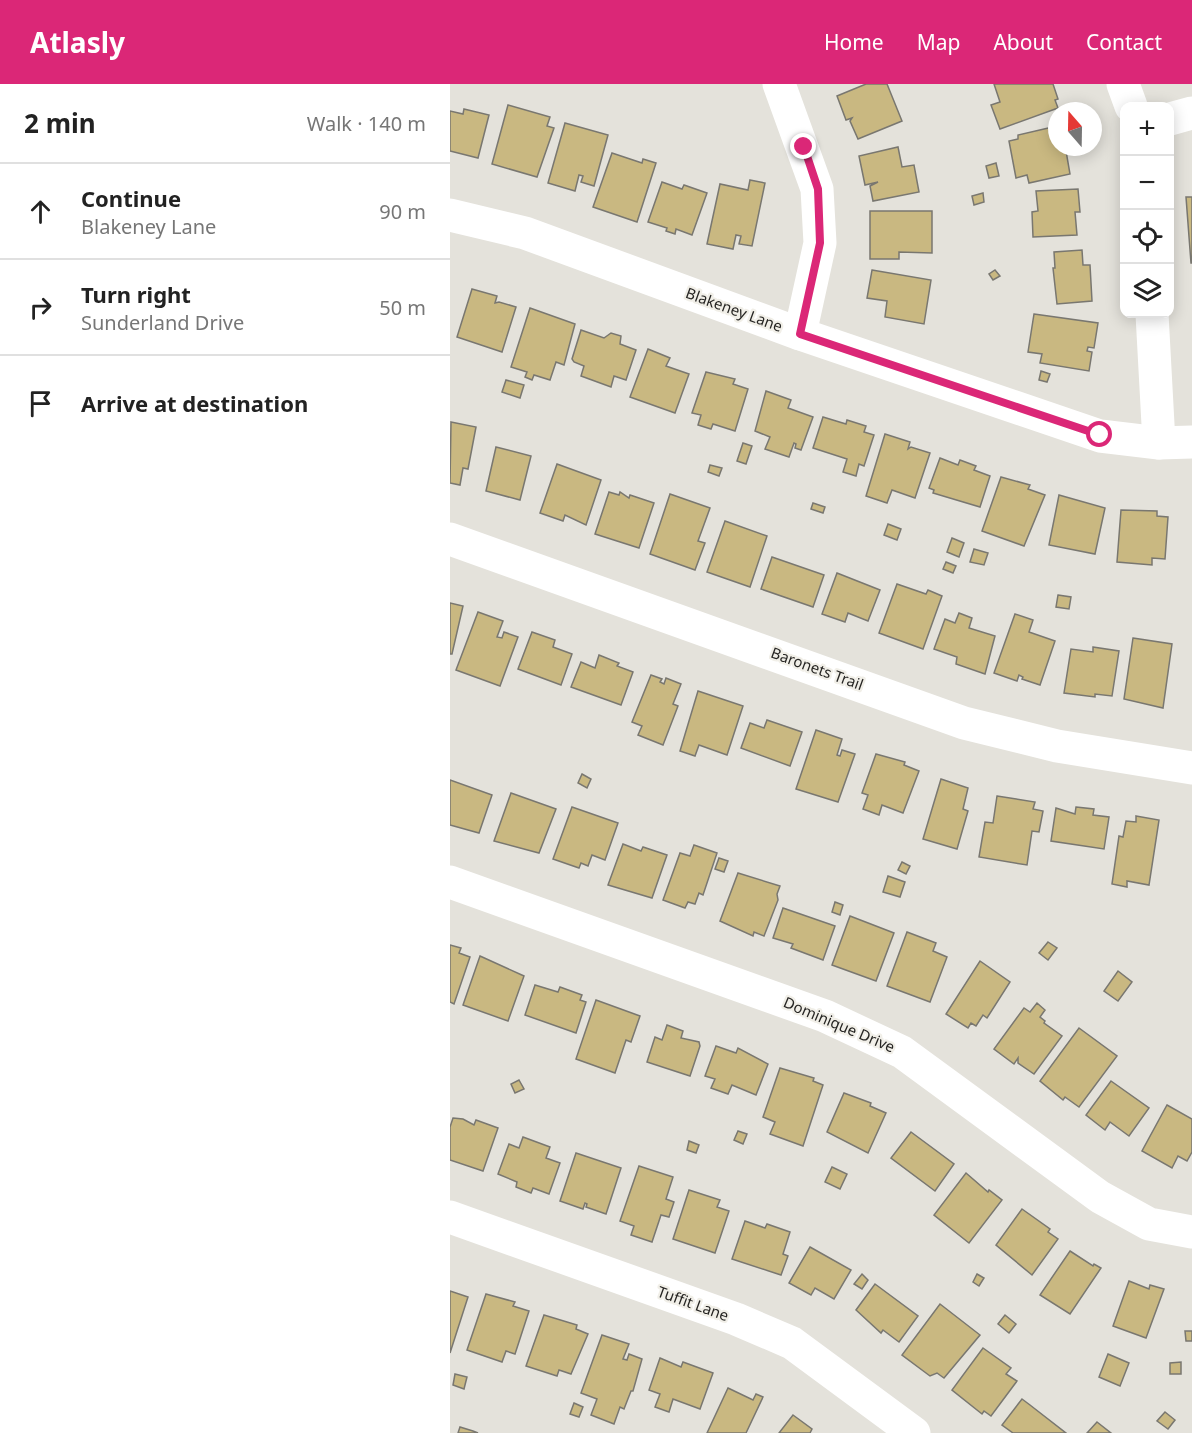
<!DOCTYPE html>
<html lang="en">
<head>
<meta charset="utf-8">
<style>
	:root { --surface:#fff; --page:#f2f2f2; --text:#222; --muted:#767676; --line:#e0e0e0; --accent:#db2777 }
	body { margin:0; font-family:"Noto Sans",sans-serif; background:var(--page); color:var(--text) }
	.controls { position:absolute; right:18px; top:18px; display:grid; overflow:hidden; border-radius:12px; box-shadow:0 3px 15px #0003 }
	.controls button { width:54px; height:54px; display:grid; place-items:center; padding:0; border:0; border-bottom:2px solid var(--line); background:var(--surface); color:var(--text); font:30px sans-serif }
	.compass { position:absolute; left:598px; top:18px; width:54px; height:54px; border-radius:50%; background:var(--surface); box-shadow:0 3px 15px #0003; rotate:340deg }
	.stop { position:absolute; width:18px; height:18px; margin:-14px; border:4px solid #db2777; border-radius:50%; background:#fff }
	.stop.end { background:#db2777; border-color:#fff; box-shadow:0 2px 6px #0008 }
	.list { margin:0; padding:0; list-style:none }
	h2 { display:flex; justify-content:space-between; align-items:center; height:78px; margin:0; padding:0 24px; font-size:26px }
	h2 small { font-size:20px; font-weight:400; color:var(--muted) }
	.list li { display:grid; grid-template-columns:39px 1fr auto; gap:18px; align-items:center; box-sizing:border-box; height:96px; padding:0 24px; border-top:2px solid var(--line) }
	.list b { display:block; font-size:22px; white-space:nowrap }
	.list p { margin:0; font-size:20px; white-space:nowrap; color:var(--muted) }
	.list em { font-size:20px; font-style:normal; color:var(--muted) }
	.icon { flex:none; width:33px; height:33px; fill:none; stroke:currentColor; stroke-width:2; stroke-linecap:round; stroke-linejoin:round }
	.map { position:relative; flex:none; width:742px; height:1349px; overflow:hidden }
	header { display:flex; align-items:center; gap:36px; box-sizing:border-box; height:84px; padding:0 30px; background:var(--accent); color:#fff }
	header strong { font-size:28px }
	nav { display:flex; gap:33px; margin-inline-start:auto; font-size:21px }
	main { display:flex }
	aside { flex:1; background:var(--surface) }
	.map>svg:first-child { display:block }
</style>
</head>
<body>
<header>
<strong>Atlasly</strong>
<nav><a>Home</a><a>Map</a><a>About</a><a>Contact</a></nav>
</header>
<main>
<aside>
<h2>2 min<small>Walk · 140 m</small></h2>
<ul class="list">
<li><svg class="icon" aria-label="ahead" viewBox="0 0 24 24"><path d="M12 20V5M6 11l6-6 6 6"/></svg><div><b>Continue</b><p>Blakeney Lane</p></div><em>90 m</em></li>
<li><svg class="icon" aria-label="right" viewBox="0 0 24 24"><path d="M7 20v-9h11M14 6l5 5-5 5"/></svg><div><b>Turn right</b><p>Sunderland Drive</p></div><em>50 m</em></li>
<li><svg class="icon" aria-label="arrive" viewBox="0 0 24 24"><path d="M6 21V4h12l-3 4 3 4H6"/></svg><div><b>Arrive at destination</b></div></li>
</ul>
</aside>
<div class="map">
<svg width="742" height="1349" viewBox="0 0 742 1349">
	<rect width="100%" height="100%" fill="#e4e2db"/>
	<g fill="#c9b881" stroke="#797770" stroke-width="1.5">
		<path d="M416 0H437L452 37 408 55 400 37 402 34 396 36 387 12Z"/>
		<path d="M544 0H603L608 15 605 16 608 24 550 45 541 21 550 18Z"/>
		<path d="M58 21 100 33 97 42 104 44 87 93 42 80Z"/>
		<path d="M14 25 39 31 28 74 0 67V27L13 30Z"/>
		<path d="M115 39 158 51 144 102 131 98 133 92 129 91 125 107 98 99Z"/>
		<path d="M607 42V63H624L616 67 620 90 579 99 577 91 566 94 559 57 568 55V51Z"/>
		<path d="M448 63 452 83 464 81 469 108 423 117 420 102 428 98 415 101 409 72Z"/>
		<path d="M162 69 192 79 193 75 206 79 187 138 143 123Z"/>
		<path d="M546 79 549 92 539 94 536 82Z"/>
		<path d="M300 96 315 99 302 162 289 160 291 152 286 151 283 165 257 160 270 100 298 106Z"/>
		<path d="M212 98 232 105 234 101 257 109 242 151 226 145 225 150 216 147 217 144 198 138Z"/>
		<path d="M628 105 630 128H625L627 151 583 153 582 128 588 127 586 107Z"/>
		<path d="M533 109 534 118 524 121 522 112Z"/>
		<path d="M736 113H742V179H741Z"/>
		<path d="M420 127H482V169L449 168V175H420Z"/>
		<path d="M632 166 633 181H640L642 217 607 220 603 184H605L604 168Z"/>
		<path d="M422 186 481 196 474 240 435 233 437 217 417 214Z"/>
		<path d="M545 186 550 192 543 196 539 190Z"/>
		<path d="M22 205 47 212 45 219 49 218 66 223 52 268 7 253Z"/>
		<path d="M80 224 125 240 114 281 106 278 100 296 84 291 82 296 75 293 77 288 61 283Z"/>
		<path d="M584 230 648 239 644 264 638 263 637 267 642 268 639 287 590 279 592 270 578 268Z"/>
		<path d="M131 246 154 254 161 249 171 252 170 260 186 266 176 296 164 292 161 303 131 292 134 282 124 278 122 275Z"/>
		<path d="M198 265 220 274 216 282 239 290 225 329 180 313Z"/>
		<path d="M591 287 600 290 597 298 589 296Z"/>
		<path d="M256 288 285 295 283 300 298 305 285 347 263 340 261 345 248 341 251 331 242 329Z"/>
		<path d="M56 296 74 301 70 314 52 308Z"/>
		<path d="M316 307 341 316 338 324 363 333 351 366 345 364 346 360 344 359 339 373 315 365 320 353 305 347Z"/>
		<path d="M373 333 396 340 397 336 416 342 414 348 424 351 414 382 409 380 406 392 393 388 397 375 363 364Z"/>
		<path d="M1 338 26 343 18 385 13 384 10 401 0 399Z"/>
		<path d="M435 350 460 358 458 365 461 363 480 369 465 414 442 406 437 419 416 412Z"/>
		<path d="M293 359 302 362 296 380 287 377Z"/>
		<path d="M46 363 81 372 70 416 36 407Z"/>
		<path d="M490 374 508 381 510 376 526 382 524 386 540 392 530 423 483 409 484 406 479 404Z"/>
		<path d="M107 380 151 396 136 441 115 431 113 437 90 429Z"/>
		<path d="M260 381 272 384 269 392 258 388Z"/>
		<path d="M551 393 580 401 578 405 595 411 574 462 532 447Z"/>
		<path d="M159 408 169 411 170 408 179 414 180 411 204 419 189 464 145 450Z"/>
		<path d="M220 410 260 424 248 457 255 459 245 486 200 470Z"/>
		<path d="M609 411 655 424 645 470 599 461Z"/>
		<path d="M363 419 375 423 373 429 361 425Z"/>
		<path d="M671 426 707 427V432L718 433 715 475 702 474V481L667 478Z"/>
		<path d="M275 437 317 452 300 503 257 488Z"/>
		<path d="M438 440 451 445 447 456 434 451Z"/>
		<path d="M502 454 514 459 509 473 497 468Z"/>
		<path d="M524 465 538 469 534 481 520 478Z"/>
		<path d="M322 473 374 491 363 523 311 505Z"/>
		<path d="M496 478 506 482 503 489 493 485Z"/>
		<path d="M387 489 430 506 418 537 398 529 395 538 372 530Z"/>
		<path d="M447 500 476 510 478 506 492 512 473 565 429 549Z"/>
		<path d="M608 511 621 513 619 525 606 523Z"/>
		<path d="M0 519 13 522 2 570H0Z"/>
		<path d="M28 528 53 537 47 553 52 554 54 548 68 553 50 602 6 586Z"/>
		<path d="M509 529 522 534 519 544 545 552 535 590 506 580 507 573 484 565 495 535 505 539Z"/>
		<path d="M565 530 583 536 579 548 605 557 590 601 572 595 573 593 569 591 567 597 544 589Z"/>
		<path d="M82 548 105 556 103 563 122 570 111 601 68 585Z"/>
		<path d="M683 554 722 560 713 624 674 615Z"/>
		<path d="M643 563 669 567 662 612 645 610V613L614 609 621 565 643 568Z"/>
		<path d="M149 571 169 579 167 582 183 588 171 621 121 603 131 578 145 584Z"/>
		<path d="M201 591 212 595 210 598 214 600 216 594 231 600 223 620 228 622 213 661 188 651 192 642 182 638Z"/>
		<path d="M248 607 293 622 277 671 249 661 245 672 230 667Z"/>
		<path d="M317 636 352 648 340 682 291 664 300 639 314 644Z"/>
		<path d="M366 646 392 655 387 671 390 672 392 666 405 670 388 718 346 705Z"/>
		<path d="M426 670 455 678 454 681 469 687 453 729 432 721 429 731 413 725 418 711 412 709Z"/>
		<path d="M132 690 141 695 137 704 128 699Z"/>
		<path d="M491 695 518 704 513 725 518 727 507 765 473 755Z"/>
		<path d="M0 696 42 711 29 749 0 741Z"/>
		<path d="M61 709 106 725 89 769 44 757Z"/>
		<path d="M547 712 585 718 583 725 593 727 589 748 582 747 577 781 529 773 535 738 543 739Z"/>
		<path d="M122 723 168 739 155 776 142 771 138 782 131 779 129 784 103 775Z"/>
		<path d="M626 723 644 725 643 731 659 733 654 765 601 757 606 724 625 730Z"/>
		<path d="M686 732 709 736 699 801 677 797V803L662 800 669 752 673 753 676 737 686 738Z"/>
		<path d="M173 760 191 767 193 763 217 771 202 814 158 801Z"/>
		<path d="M244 761 267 769 253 811 249 809 245 820 238 818 235 824 213 816 230 769 240 772Z"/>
		<path d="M269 774 278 777 274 788 265 785Z"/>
		<path d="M452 778 460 782 456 790 448 786Z"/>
		<path d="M288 789 330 802 327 810 328 816 314 852 304 848 303 852 270 837Z"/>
		<path d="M438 792 455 798 450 813 433 808Z"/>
		<path d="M385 818 393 821 390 831 382 828Z"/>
		<path d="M333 824 385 842 373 876 341 864 343 860 323 854Z"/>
		<path d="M400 832 444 849 426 897 382 881Z"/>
		<path d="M457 848 486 859 483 867 497 873 480 918 437 902Z"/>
		<path d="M598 858 607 864 598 876 589 869Z"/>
		<path d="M0 861 11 864 9 869 20 873 4 920 0 918Z"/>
		<path d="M30 872 74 892 58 937 13 921Z"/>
		<path d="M530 877 560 898 537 934 533 931 526 942 521 939 518 944 496 930Z"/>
		<path d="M668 887 682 898 668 917 654 907Z"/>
		<path d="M85 901 108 908 110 903 132 911 130 916 136 918 126 949 75 931Z"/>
		<path d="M146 916 190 932 181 958 176 956 165 989 126 975Z"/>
		<path d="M587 919 595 926 590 933 595 937 594 939 612 952 584 990 568 979V974L564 980 544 965 574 924 580 928Z"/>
		<path d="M217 941 233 947 231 954 249 958 250 962 240 992 197 978 205 953 212 956Z"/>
		<path d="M629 944 667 972 629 1023 615 1013 613 1016 590 997Z"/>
		<path d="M266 962 286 969 288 964 318 980 306 1011 282 1001 278 1010 261 1004 265 995 255 992Z"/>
		<path d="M330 984 364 994 363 997 373 1001 353 1062 320 1050 325 1038 313 1033Z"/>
		<path d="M69 996 74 1005 65 1009 61 1000Z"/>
		<path d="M661 997 699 1024 679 1052 660 1038 655 1046 636 1031Z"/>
		<path d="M394 1009 421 1019 420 1022 436 1029 418 1069 377 1048Z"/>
		<path d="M717 1021 742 1035V1068L737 1077 728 1072 722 1084 692 1067Z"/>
		<path d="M3 1034 13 1035 24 1041 26 1036 48 1044 33 1087 0 1076V1043Z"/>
		<path d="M288 1047 297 1050 293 1060 284 1056Z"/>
		<path d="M461 1048 504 1080 485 1107 441 1074Z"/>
		<path d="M73 1053 100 1063 96 1074 110 1079 99 1110 83 1104 81 1109 66 1103 67 1098 48 1090 59 1060 69 1064Z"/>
		<path d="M239 1057 249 1061 246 1069 237 1066Z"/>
		<path d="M126 1069 171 1084 156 1130 136 1123 137 1120 135 1119 133 1125 110 1117Z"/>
		<path d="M189 1082 223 1093 216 1115 224 1118 219 1133 211 1131 202 1158 181 1151 184 1142 170 1137Z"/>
		<path d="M382 1083 397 1090 390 1105 375 1098Z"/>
		<path d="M516 1089 538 1108 539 1106 552 1116 519 1159 484 1131Z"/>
		<path d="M239 1106 270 1116 267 1123 279 1127 265 1169 223 1155Z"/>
		<path d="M572 1125 600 1145 598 1148 608 1155 582 1191 546 1161Z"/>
		<path d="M295 1137 315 1144 317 1140 340 1148 333 1170 338 1172 331 1191 282 1175Z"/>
		<path d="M360 1163 401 1186 384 1215 365 1204 361 1211 339 1199Z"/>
		<path d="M620 1167 643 1182 644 1180 651 1184 620 1230 590 1211Z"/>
		<path d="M412 1190 418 1196 412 1205 404 1200Z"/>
		<path d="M527 1190 534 1194 529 1202 523 1198Z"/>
		<path d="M679 1197 699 1205 700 1201 714 1205 696 1254 663 1242Z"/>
		<path d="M425 1200 468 1232 449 1258 433 1246 431 1249 406 1226Z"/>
		<path d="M0 1207 18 1213 0 1269Z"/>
		<path d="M36 1210 65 1218 63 1222 79 1227 65 1270 56 1267 52 1278 17 1266Z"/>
		<path d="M490 1220 530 1251 494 1294 487 1289 480 1292 452 1271Z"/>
		<path d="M94 1231 127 1241 126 1245 138 1250 121 1290 109 1286 107 1292 76 1282Z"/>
		<path d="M555 1231 566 1240 559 1249 548 1240Z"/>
		<path d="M735 1247H742V1257H736Z"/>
		<path d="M152 1251 179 1260 173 1275 177 1276 179 1270 192 1275 183 1307H181L174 1325 170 1323 164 1340 141 1331 147 1315 131 1309Z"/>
		<path d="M533 1264 561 1284 556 1290 567 1297 541 1332 534 1327 532 1330 502 1306Z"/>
		<path d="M658 1270 679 1279 670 1302 649 1293Z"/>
		<path d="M210 1274 231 1283 233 1278 263 1289 250 1325 223 1315 219 1328 205 1323 210 1310 199 1306Z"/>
		<path d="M731 1278V1290H720V1279Z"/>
		<path d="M5 1290 17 1293 14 1305 3 1301Z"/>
		<path d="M278 1304 303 1316 306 1310 313 1313 296 1349H257Z"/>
		<path d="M572 1315 580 1321 616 1349H563L552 1341Z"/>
		<path d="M124 1319 133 1323 129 1333 120 1330Z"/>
		<path d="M715 1328 725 1336 718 1345 707 1337Z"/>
		<path d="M343 1331 362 1345 360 1349H329Z"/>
		<path d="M647 1338 661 1349H637Z"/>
		<path d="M10 1343 23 1347 28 1349H8Z"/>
	</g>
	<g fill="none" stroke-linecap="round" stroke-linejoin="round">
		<g stroke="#fff" stroke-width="33">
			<path d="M329 0 367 105 370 159 350 250"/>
			<path d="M673 0 681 22"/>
			<path d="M720 35 742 29"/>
			<path d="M0 131 75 149 350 250 650 352 709 359 742 358"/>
			<path d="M702 230 709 359"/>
			<path d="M0 455 514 639 607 662 742 684"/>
			<path d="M0 798 375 932 452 968 650 1113 699 1140 742 1148"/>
			<path d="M0 1133 286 1235 342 1259 464 1349"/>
		</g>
	</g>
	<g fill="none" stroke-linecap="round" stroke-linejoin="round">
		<path stroke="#db2777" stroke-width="8" d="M354 63 368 105 370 159 350 250 650 351"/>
	</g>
	<g text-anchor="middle" stroke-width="4.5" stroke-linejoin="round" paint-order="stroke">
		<g font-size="15" fill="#262523" stroke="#f1efe8">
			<text transform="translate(284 226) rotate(20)" y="5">Blakeney Lane</text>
			<text transform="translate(367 585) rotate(20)" y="5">Baronets Trail</text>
			<text transform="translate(389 941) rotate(23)" y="5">Dominique Drive</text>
			<text transform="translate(243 1220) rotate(20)" y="5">Tuffit Lane</text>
		</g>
	</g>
</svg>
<div class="controls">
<button>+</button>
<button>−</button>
<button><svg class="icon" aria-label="locate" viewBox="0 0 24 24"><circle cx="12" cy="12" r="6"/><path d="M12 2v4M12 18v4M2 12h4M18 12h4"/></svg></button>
<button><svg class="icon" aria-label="layers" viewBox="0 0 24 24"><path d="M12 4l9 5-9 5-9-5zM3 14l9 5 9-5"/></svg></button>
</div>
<svg class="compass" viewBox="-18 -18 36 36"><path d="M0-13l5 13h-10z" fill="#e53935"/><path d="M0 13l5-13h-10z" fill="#767676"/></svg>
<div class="stop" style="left:650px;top:351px"></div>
<div class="stop end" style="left:354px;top:63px"></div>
</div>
</main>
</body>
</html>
